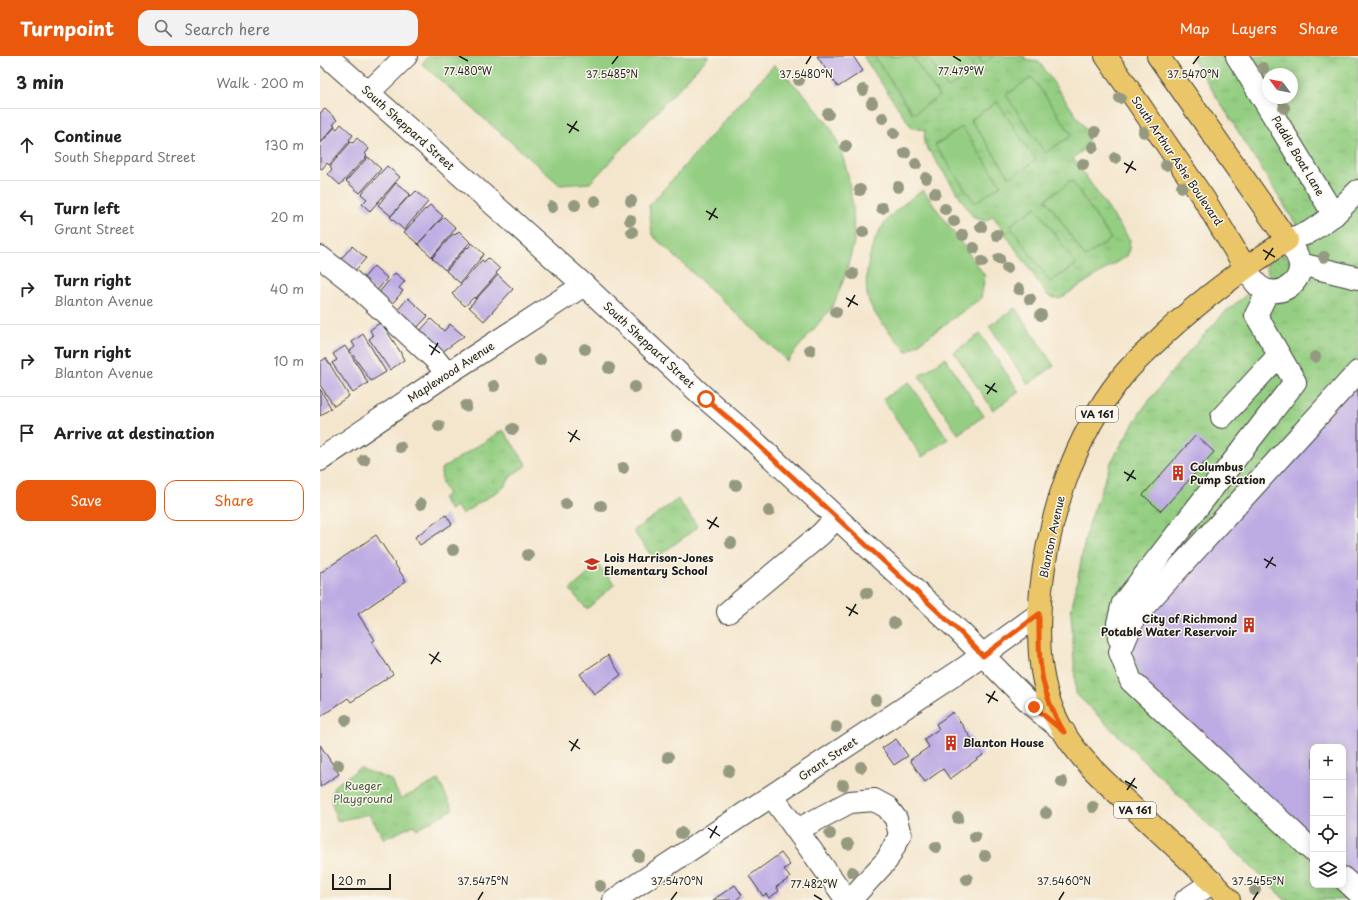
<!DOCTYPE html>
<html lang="en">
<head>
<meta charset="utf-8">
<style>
	:root { --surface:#fff; --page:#f2f2f2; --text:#222; --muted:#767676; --line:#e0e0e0; --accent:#ea580c }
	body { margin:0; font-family:"Playpen Sans",sans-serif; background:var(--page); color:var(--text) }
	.controls { position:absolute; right:12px; bottom:12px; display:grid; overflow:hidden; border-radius:8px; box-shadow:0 2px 10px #0003 }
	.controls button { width:36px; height:36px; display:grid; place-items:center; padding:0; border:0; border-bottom:1px solid var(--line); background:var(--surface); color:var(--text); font:20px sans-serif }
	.compass { position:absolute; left:942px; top:12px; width:36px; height:36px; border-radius:50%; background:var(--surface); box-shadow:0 2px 10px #0003; rotate:302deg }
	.scale { position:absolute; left:12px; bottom:10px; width:59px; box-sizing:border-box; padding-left:4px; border:2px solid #1c1c1c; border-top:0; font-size:11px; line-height:14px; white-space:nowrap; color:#1c1c1c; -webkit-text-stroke:3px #fbf7ec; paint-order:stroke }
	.stop { position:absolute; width:12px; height:12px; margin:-9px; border:3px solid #ea580c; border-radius:50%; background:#fff }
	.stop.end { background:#ea580c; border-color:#fff; box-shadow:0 1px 4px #0008 }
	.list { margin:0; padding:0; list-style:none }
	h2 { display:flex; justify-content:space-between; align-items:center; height:52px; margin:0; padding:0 16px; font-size:17px }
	h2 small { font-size:13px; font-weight:400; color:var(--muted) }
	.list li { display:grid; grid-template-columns:26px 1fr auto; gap:12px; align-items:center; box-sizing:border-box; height:72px; padding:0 16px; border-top:1px solid var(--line) }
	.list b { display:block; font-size:15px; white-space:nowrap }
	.list p { margin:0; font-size:13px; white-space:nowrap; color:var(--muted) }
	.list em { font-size:13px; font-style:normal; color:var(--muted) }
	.actions { display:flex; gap:8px; padding:12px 16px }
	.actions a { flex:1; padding:9px 0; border:1px solid var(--accent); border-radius:12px; text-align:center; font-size:14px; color:var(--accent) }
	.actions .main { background:var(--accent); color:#fff }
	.icon { flex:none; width:22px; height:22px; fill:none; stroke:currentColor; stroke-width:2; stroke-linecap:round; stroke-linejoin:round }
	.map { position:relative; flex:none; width:1038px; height:844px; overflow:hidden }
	header { display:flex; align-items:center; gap:24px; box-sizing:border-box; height:56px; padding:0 20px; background:var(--accent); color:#fff }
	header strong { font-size:19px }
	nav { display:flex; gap:22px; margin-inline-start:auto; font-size:14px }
	.search { width:280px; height:36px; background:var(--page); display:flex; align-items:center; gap:10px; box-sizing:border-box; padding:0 14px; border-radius:12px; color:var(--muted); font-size:15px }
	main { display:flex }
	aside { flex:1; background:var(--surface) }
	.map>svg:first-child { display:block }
</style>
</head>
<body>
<header>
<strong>Turnpoint</strong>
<div class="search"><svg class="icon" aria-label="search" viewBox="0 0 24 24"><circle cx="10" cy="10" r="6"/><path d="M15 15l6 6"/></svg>Search here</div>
<nav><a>Map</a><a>Layers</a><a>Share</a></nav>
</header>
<main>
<aside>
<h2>3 min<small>Walk · 200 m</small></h2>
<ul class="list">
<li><svg class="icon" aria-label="ahead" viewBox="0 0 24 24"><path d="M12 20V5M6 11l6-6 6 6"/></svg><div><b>Continue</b><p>South Sheppard Street</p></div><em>130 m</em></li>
<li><svg class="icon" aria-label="left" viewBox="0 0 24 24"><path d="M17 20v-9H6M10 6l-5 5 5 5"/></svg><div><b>Turn left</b><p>Grant Street</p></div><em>20 m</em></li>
<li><svg class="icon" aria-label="right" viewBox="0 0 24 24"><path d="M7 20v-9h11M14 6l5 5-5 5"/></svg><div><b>Turn right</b><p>Blanton Avenue</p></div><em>40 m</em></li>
<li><svg class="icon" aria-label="right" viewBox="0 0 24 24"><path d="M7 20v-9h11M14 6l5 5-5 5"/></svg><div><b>Turn right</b><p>Blanton Avenue</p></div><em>10 m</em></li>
<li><svg class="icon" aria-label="arrive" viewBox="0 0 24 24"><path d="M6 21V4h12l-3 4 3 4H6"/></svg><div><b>Arrive at destination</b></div></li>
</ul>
<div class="actions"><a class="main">Save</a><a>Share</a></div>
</aside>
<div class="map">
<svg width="1038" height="844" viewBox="0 0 1038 844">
	<defs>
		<pattern id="grass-tufts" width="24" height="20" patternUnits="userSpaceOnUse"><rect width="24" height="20" fill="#94ce82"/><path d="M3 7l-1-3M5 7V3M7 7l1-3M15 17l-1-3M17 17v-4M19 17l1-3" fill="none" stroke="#7fb070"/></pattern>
		<pattern id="garden-dots" width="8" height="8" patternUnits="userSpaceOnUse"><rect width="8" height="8" fill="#94ce82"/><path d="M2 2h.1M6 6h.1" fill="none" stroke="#7fb070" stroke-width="1.8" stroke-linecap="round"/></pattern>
	</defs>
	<rect width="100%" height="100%" fill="#fbf7ec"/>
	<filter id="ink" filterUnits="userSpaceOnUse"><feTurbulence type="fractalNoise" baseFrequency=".025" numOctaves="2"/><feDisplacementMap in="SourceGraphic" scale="8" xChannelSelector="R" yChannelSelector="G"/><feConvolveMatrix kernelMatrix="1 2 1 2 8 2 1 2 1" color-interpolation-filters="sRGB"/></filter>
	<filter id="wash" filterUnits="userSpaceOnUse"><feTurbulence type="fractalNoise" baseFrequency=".012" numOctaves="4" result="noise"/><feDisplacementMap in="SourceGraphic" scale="16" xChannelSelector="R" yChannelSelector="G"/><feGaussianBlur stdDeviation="0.9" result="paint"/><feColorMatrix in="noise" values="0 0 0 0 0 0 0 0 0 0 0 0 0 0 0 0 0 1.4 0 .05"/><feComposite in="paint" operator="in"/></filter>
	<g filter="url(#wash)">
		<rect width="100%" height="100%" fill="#f4e6cd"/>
		<g fill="url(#grass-tufts)" stroke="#58754f" fill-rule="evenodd">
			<path d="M543 0H705V4L719 6 769 78 767 91 753 102 810 184 808 199 739 243 728 240 673 160 666 165 654 162 604 87 605 74 592 72Z"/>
			<path d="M871 0H1038V844H965L756 638 751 557 767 474 791 406 821 355 862 303 906 255 989 189ZM948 18H972V42H948ZM993 691H1023V829H993Z"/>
			<path d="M183 374 207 409 192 419 184 431 142 458 136 450 130 454 122 442 128 438 122 428 121 413Z"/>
			<path d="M358 443 378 471 334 503 313 475Z"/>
			<path d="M278 509 295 528 267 553 250 534Z"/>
			<path d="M40 712 71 724 81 743 118 724 133 753 97 773 94 769 64 783 49 758 17 765 11 744 14 730Z"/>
		</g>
		<path fill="url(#garden-dots)" stroke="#58754f" d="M959 199 966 200 973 211 961 225C949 223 946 219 947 207Z"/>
		<g fill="#94ce82" stroke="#58754f">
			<path d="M108 0H389L270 127 240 129 102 8Z"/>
			<path d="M554 0H592L619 40 593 58Z"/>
			<path d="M607 0H645L655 14 628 32Z"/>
			<path d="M658 0H674L663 8Z"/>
			<path d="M454 9 485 39 511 72 521 95 528 119 533 152 534 186 525 220 513 250 467 305 332 179 329 150Z"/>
			<path d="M712 21 752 79 725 97 686 39Z"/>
			<path d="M677 46 716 104 690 122 651 64Z"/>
			<path d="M642 71 681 129 655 147 615 89Z"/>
			<path d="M752 125 791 183 765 201 726 143Z"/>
			<path d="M603 134 665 220 661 242 587 296C575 281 558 266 550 248 541 229 550 187 562 171 572 155 588 145 603 134Z"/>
			<path d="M716 151 756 209 730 226 690 169Z"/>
			<path d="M695 252 734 310 708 328 669 270Z"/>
			<path d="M660 278 699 336 673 354 634 296Z"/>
			<path d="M625 302 664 360 638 378 599 320Z"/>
			<path d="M589 326 628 383 602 401 563 343Z"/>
		</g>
		<g id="blocks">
			<g fill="#bdace3">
				<path d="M497 0H533L543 15 518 31Z"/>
				<path d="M5 53 17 64 13 69 15 70 0 87V57Z"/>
				<path d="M21 68 33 79 29 84 30 85 9 109 7 107 2 113 0 112V88L15 71 17 73Z"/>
				<path d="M37 82 49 93 45 98 47 100 20 129 8 118 12 113 10 110 31 86 33 87Z"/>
				<path d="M48 101 61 113 40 137 26 125Z"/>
				<path d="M67 110 80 121 50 155 42 148 47 143 41 138Z"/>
				<path d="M76 127 90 138 71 160 58 149Z"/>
				<path d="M96 135 108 146 84 174 70 161 90 139 91 140Z"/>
				<path d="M110 149 123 160 98 188 84 176 105 153 106 154Z"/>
				<path d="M124 161 136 172 112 201 98 188 119 165V166Z"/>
				<path d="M139 175 150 186 125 214 112 202 133 178 135 179Z"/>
				<path d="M152 187 164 198 140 227 126 215 147 191 148 192Z"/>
				<path d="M32 190 46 202 34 216 20 204Z"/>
				<path d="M168 202 180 213 176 217 177 218 155 243 154 241 145 250 132 238 162 204 164 206Z"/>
				<path d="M54 210 67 222 56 236 42 224Z"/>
				<path d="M75 217 85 225 79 232 83 235 70 250 57 239Z"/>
				<path d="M178 219 193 233 164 265 149 251Z"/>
				<path d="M88 242 108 260 96 273 76 256Z"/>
				<path d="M111 263 124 275 130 268 144 280 122 296 99 276Z"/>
				<path d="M61 266 81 297V298L84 304 70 314 49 283 53 280 50 274Z"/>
				<path d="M43 278 66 316 51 325 30 295 35 291 32 286Z"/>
				<path d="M25 290 45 321 44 322 48 327 33 337 12 307 17 304 13 298Z"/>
				<path d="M6 302 29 340 14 350 0 329V306Z"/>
				<path d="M1038 325V825L1023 811V691H993V784L824 630 811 595 823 561Z"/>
				<path d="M0 333 11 352 0 360Z"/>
				<path d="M876 379 894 396 841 455 823 439Z"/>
				<path d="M126 459 132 468 100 489 95 481Z"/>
				<path d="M56 479 86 525 38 558 55 584 52 586 73 618 31 646 28 642 0 661V517Z"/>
				<path d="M288 599 301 619 274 638 260 618Z"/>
				<path d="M633 656 663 699 630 723 623 713 605 726 590 704 609 691 604 683 619 673 616 668Z"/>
				<path d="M576 683 588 700 574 709 562 692Z"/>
				<path d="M0 689 19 718 0 731Z"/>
				<path d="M461 797 470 809 464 813 470 822 456 831 459 835 449 842 446 838 443 840 429 820Z"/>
				<path d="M415 829 422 839 416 844H393Z"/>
			</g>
		</g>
	</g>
	<g filter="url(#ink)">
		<use href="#blocks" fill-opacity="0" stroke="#3c3a37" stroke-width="1"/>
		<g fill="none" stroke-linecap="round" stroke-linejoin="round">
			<g stroke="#3c3a37" stroke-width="24">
				<g id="minor">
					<path d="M7 0 264 229 386 343 422 374 640 576 714 651 744 676"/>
					<path d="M917 0 1014 159"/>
					<path d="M49 36 86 0"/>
					<path d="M0 201 32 226 115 303 127 318"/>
					<path d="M980 208 1038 222"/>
					<path d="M925 211C930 218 934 227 940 231 957 243 981 229 980 209 979 199 972 191 967 184L988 177 1014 159 1038 135"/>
					<path d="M902 361 959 299"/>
					<path d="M0 404 127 318 264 229"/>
					<path d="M408 556 501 478 516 462"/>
					<path d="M799 582 798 567 803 547 975 326 936 259 948 235"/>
					<path d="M452 740 527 844"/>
					<path d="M477 774 530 746 554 744 567 751 576 763 580 779 567 804 530 844"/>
					<path d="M993 795 811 625 800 596 815 560 1038 316"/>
					<path d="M1023 822 1038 836"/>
					<path d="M294 844 646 611 719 558"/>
					<path d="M866 844 893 826"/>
				</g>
			</g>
			<g stroke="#3c3a37" stroke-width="24">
				<g id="major">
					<path d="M786 0 884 143 925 211"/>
					<path d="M838 0 967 184C919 215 874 249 833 289 822 300 810 310 801 322 754 381 729 459 721 534 717 582 717 631 743 675 759 702 784 725 807 746 841 778 877 809 909 844"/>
				</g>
			</g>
			<use href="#minor" stroke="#fff" stroke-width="22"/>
			<use href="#major" stroke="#ebc669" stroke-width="22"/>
		</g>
		<g fill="#94997f">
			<circle cx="943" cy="12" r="6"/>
			<circle cx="479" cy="24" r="6"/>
			<circle cx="543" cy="34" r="6"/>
			<circle cx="800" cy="42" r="6"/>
			<circle cx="552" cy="47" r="6"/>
			<circle cx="964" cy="52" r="6"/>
			<circle cx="508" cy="58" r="6"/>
			<circle cx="563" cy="62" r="6"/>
			<circle cx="775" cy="76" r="6"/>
			<circle cx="824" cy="76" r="6"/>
			<circle cx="574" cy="77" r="6"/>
			<circle cx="526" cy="90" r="6"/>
			<circle cx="773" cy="91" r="6"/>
			<circle cx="585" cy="97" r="6"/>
			<circle cx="795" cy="102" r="6"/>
			<circle cx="596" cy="108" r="6"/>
			<circle cx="763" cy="108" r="6"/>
			<circle cx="846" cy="109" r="6"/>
			<circle cx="606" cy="122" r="6"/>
			<circle cx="578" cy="131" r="6"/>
			<circle cx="862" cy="131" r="6"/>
			<circle cx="540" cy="134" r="6"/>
			<circle cx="615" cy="137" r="6"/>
			<circle cx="275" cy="145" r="6"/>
			<circle cx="311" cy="145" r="6"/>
			<circle cx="255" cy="149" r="6"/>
			<circle cx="232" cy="151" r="6"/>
			<circle cx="562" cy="152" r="6"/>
			<circle cx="625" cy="153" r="6"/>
			<circle cx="310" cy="164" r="6"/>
			<circle cx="634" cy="165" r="6"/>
			<circle cx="661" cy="171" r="6"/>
			<circle cx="312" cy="176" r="6"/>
			<circle cx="543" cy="176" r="6"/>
			<circle cx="643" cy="179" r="6"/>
			<circle cx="677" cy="179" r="6"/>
			<circle cx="654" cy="192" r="6"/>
			<circle cx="1004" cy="201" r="6"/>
			<circle cx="679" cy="203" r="6"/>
			<circle cx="662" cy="206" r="6"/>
			<circle cx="687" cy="212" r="6"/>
			<circle cx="533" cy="218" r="6"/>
			<circle cx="699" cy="233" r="6"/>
			<circle cx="710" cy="243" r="6"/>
			<circle cx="516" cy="256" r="6"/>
			<circle cx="721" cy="259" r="6"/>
			<circle cx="265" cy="293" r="6"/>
			<circle cx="490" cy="294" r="6"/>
			<circle cx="995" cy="301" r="6"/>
			<circle cx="220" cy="304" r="6"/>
			<circle cx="289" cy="312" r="6"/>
			<circle cx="174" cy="330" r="6"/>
			<circle cx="315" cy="331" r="6"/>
			<circle cx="146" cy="350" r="6"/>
			<circle cx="119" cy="370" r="6"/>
			<circle cx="193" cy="373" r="6"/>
			<circle cx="357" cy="379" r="6"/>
			<circle cx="80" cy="391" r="6"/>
			<circle cx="44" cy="404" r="6"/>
			<circle cx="303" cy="412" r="6"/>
			<circle cx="416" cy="429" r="6"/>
			<circle cx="101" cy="448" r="6"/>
			<circle cx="246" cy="448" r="6"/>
			<circle cx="281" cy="450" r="6"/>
			<circle cx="449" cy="455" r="6"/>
			<circle cx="411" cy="487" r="6"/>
			<circle cx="133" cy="494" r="6"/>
			<circle cx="208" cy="499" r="6"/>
			<circle cx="547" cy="537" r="6"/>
			<circle cx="574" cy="567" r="6"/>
			<circle cx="556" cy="644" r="6"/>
			<circle cx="26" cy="664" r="6"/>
			<circle cx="516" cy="671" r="6"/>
			<circle cx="348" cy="701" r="6"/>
			<circle cx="18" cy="709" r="6"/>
			<circle cx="541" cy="711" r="6"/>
			<circle cx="409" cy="715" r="6"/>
			<circle cx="742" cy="726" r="6"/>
			<circle cx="523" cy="729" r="6"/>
			<circle cx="773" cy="751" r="6"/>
			<circle cx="726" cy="757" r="6"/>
			<circle cx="638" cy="762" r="6"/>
			<circle cx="361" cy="777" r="6"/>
			<circle cx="510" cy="778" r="6"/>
			<circle cx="655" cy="781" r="6"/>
			<circle cx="528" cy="788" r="6"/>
			<circle cx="616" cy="791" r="6"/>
			<circle cx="319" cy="800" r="6"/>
			<circle cx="665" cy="800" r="6"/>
			<circle cx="532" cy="816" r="6"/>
			<circle cx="647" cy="823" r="6"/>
			<circle cx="280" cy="830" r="6"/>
			<circle cx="935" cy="834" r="6"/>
		</g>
	</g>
	<g fill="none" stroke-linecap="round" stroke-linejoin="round" filter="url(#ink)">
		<path stroke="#ea580c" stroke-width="5" d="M386 343 422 374 640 576 663 600 719 558C719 585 718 613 727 639 731 652 737 664 744 676L714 651"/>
	</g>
	<path fill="none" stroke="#1c1c1c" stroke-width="1.5" d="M139 0 148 5M633 0 641 5M292 8 298 0M486 8 491 0M873 8 879 0M247 68 259 75M249 77 257 65M804 107 816 114M806 117 813 105M386 155 398 162M389 164 396 152M943 194 955 201M945 204 953 192M526 242 538 249M528 251 535 239M109 289 120 297M111 299 118 287M665 329 677 336M667 338 675 327M248 376 260 384M250 386 257 374M804 416 816 423M807 425 814 414M387 464 399 471M389 473 397 461M944 503 956 510M946 512 953 501M526 551 538 558M529 560 536 548M109 598 121 606M111 608 119 596M666 638 678 645M668 647 675 635M249 685 260 693M251 695 258 683M805 725 817 732M807 734 815 722M388 772 400 780M390 782 397 770M494 839 502 844M158 844 163 836M351 844 357 836M739 844 744 836M933 844 938 836"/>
	<defs>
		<g id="building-bare" transform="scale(1.2)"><path d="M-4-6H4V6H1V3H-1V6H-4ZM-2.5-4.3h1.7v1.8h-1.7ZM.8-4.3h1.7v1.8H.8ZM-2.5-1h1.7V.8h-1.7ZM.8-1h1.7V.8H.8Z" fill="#c8321e" stroke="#fbf7ec" stroke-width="2.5" paint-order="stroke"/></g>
		<g id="school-bare" transform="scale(1.2)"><path d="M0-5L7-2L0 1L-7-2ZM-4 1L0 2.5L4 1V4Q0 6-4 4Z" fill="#c8321e" stroke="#fbf7ec" stroke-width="2.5" paint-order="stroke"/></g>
	</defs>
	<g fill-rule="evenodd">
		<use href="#building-bare" x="858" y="417"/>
		<use href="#school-bare" x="272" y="508"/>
		<use href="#building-bare" x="929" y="569"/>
		<use href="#building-bare" x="631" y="687"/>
	</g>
	<g text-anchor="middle" stroke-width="3" stroke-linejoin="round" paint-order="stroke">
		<g fill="#fbf7ec" stroke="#5f5e5a" stroke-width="1">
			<rect x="756" y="350" width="42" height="16" rx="3"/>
			<rect x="794" y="746" width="42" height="16" rx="3"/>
		</g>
		<g font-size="10" font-weight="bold" fill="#1c1c1c">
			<text x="777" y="362">VA 161</text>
			<text x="815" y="758">VA 161</text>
		</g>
		<g font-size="11" fill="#1c1c1c" stroke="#fbf7ec">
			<text transform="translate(88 72) rotate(42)" y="4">South Sheppard Street</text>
			<text transform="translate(978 100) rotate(59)" y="4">Paddle Boat Lane</text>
			<text transform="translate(857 105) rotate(56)" y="4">South Arthur Ashe Boulevard</text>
			<text transform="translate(329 289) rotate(43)" y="4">South Sheppard Street</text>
			<text transform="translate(131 316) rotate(-33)" y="4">Maplewood Avenue</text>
			<text transform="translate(732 481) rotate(-78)" y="4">Blanton Avenue</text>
			<text transform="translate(508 703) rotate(-34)" y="4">Grant Street</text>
		</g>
		<g font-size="11" font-weight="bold" fill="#1c1c1c" stroke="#fbf7ec" text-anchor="start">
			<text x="870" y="415">Columbus<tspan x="870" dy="13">Pump Station</tspan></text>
			<text x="284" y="506">Lois Harrison-Jones<tspan x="284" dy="13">Elementary School</tspan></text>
			<text x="917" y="567" text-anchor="end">City of Richmond<tspan x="917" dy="13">Potable Water Reservoir</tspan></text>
			<text x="643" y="691">Blanton House</text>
		</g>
		<g font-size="11" fill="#465a40" stroke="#fbf7ec">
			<text x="43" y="734">Rueger<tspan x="43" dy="13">Playground</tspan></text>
		</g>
	</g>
	<g font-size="10" text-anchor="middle" fill="#1c1c1c" stroke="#fbf7ec" stroke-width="3" stroke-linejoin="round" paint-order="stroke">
		<text x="148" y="19">77.480°W</text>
		<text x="641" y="19">77.479°W</text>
		<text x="292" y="22">37.5485°N</text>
		<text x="486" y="22">37.5480°N</text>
		<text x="873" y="22">37.5470°N</text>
		<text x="163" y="829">37.5475°N</text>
		<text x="357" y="829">37.5470°N</text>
		<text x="744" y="829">37.5460°N</text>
		<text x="938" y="829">37.5455°N</text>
		<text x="494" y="832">77.482°W</text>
	</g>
</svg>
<div class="controls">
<button>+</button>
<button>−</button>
<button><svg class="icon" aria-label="locate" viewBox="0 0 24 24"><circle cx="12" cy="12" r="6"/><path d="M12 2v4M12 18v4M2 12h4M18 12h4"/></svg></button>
<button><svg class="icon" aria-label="layers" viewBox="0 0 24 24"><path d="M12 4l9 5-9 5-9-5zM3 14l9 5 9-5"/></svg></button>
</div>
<svg class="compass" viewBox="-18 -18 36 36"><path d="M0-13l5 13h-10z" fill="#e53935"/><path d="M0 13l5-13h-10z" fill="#767676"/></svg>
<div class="scale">20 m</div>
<div class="stop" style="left:386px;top:343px"></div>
<div class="stop end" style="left:714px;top:651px"></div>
</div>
</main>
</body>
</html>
